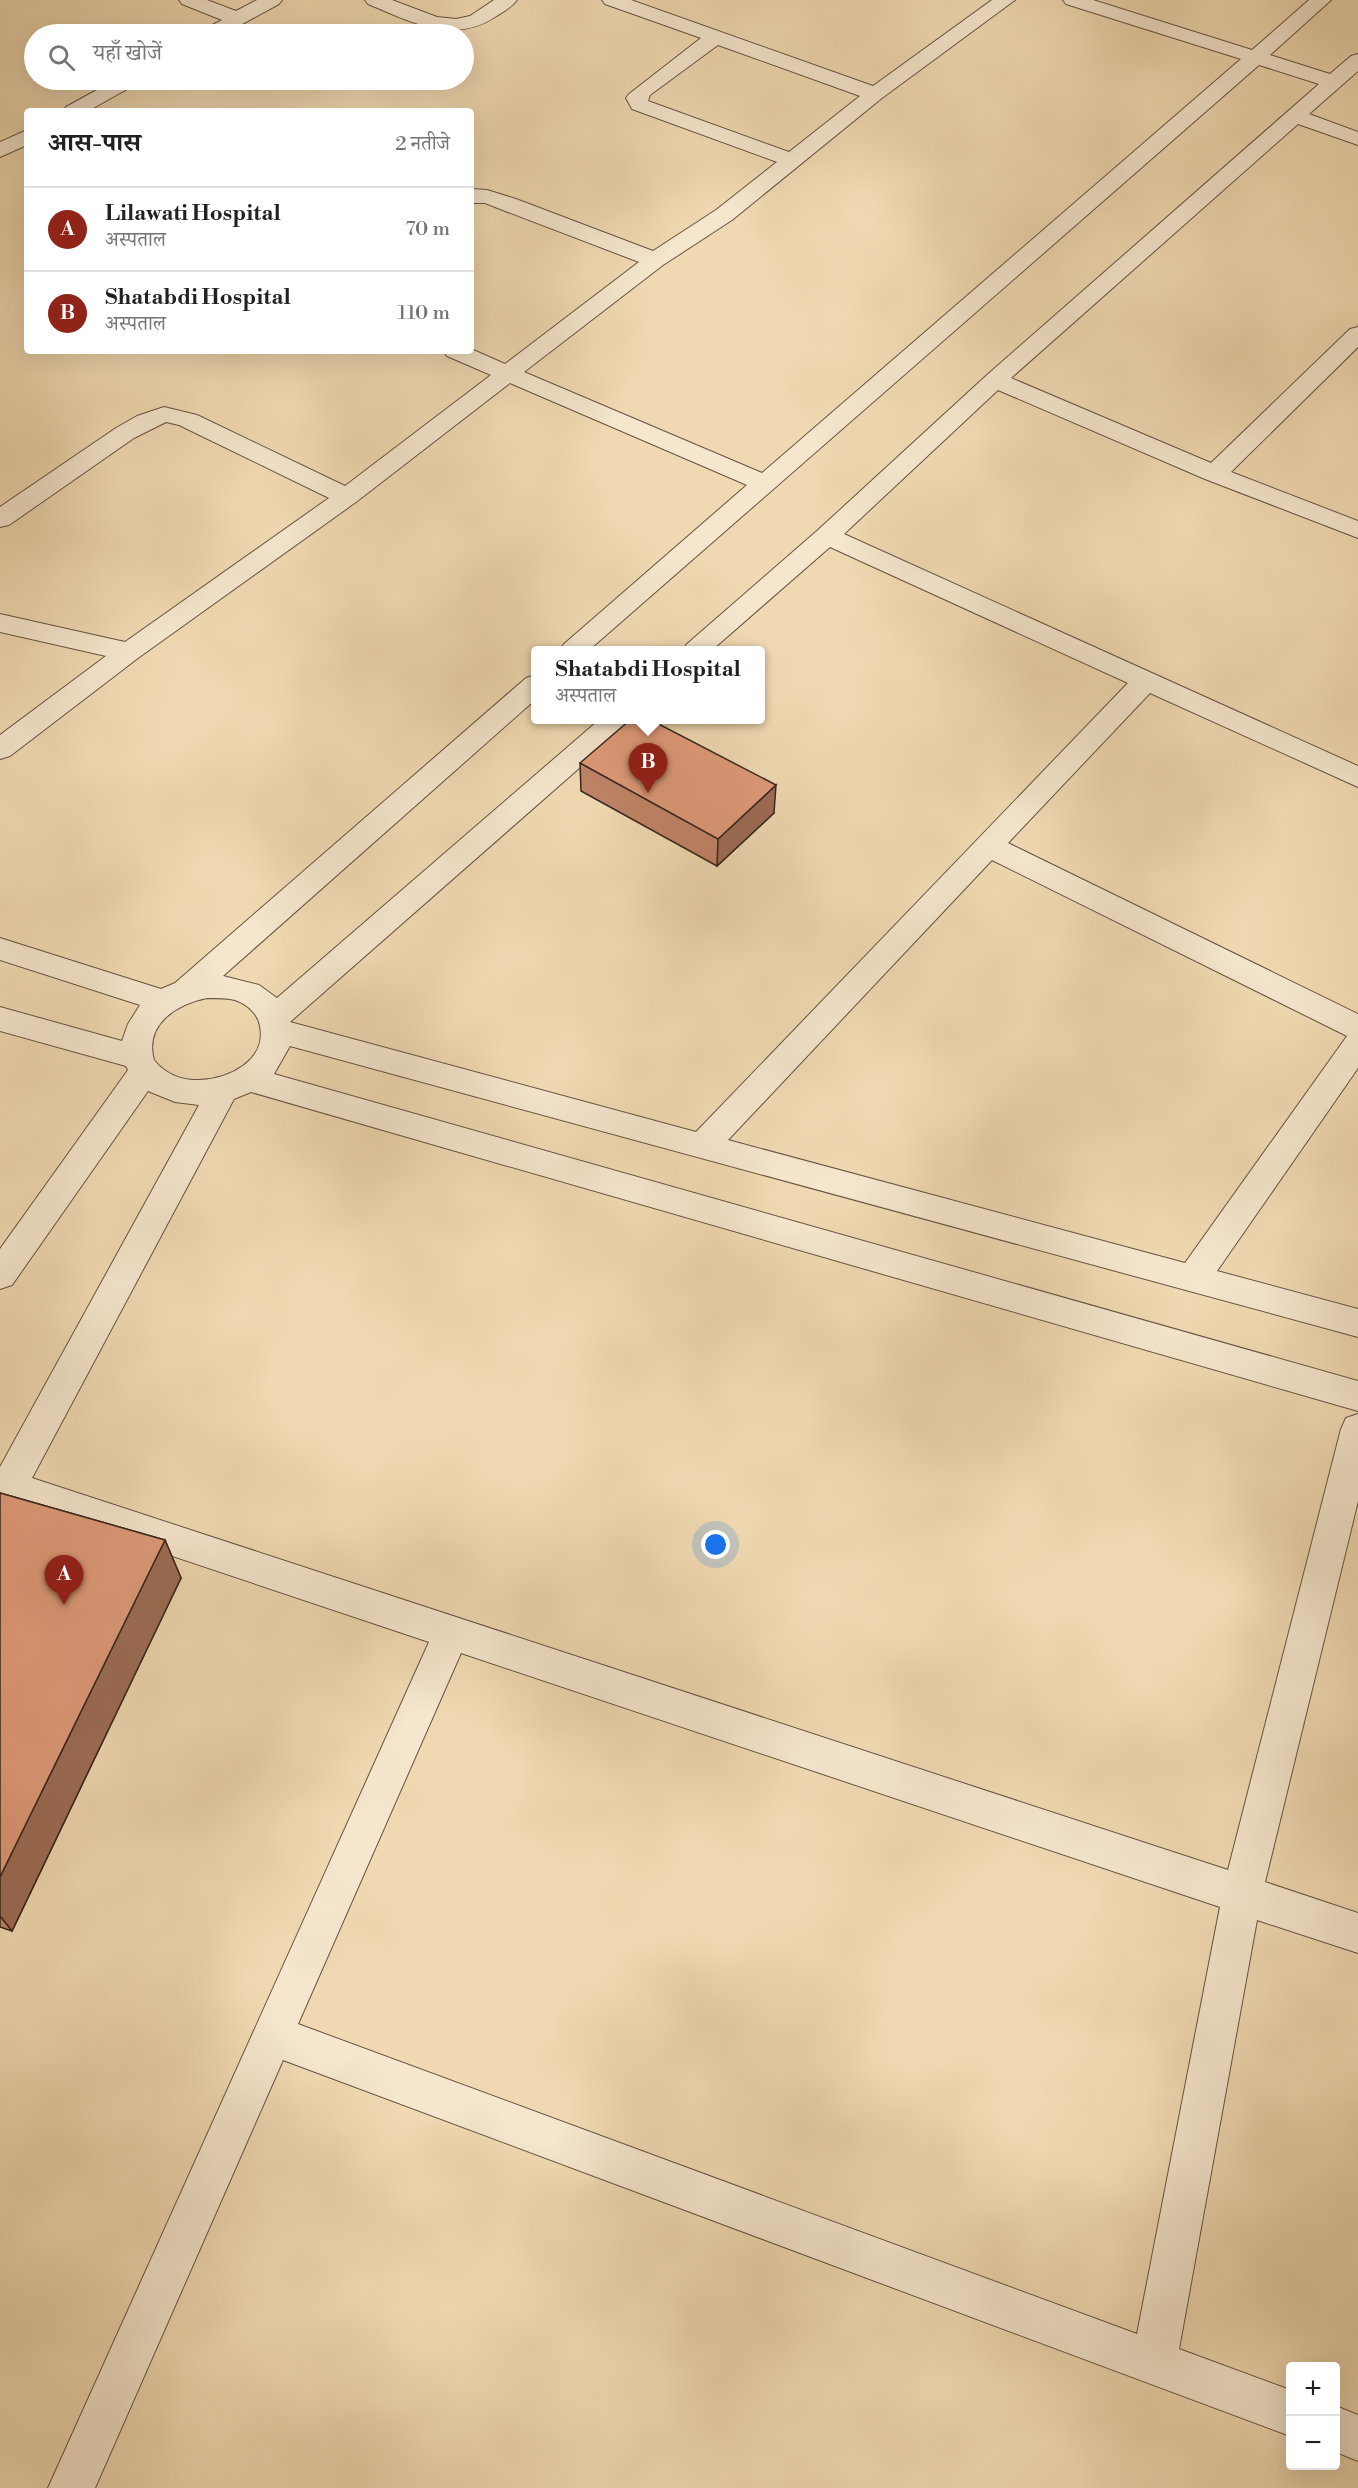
<!DOCTYPE html>
<html lang="hi">
<head>
<meta charset="utf-8">
<style>
	:root { --surface:#fff; --page:#f6f6f6; --text:#202124; --muted:#757577; --line:#e0e0e0; --accent:#8f2418 }
	body { margin:0; font-family:"Libre Bodoni","Noto Serif Devanagari",serif; background:var(--page); color:var(--text) }
	.controls { position:absolute; right:18px; bottom:18px; display:grid; overflow:hidden; border-radius:6px; box-shadow:0 6px 24px #0002 }
	.controls button { width:54px; height:54px; display:grid; place-items:center; padding:0; border:0; border-bottom:2px solid var(--line); background:var(--surface); color:var(--text); font:30px sans-serif }
	.you { position:absolute; left:716px; top:1545px; width:21px; height:21px; margin:-15px; border:4px solid #fff; border-radius:50%; background:#1a73e8; box-shadow:0 0 0 9px #1a73e833 }
	.badge { display:grid; place-items:center; width:39px; height:39px; border-radius:50%; background:var(--accent); color:#fff; font-size:20px; font-weight:700 }
	.pin { position:absolute; translate:-50% -50px; filter:drop-shadow(0 2px 3px #0008) }
	.pin::after { content:''; position:absolute; top:32px; width:21px; height:18px; background:inherit; clip-path:polygon(0 0,100% 0,50% 100%) }
	.popup { position:absolute; left:531px; top:646px; width:234px; height:78px; box-sizing:border-box; display:grid; place-content:center; border-radius:6px; background:var(--surface); filter:drop-shadow(0 2px 4px #0005); font-size:20px; white-space:nowrap; color:var(--muted) }
	.popup b { font-size:22px; color:var(--text) }
	.popup::after { content:''; position:absolute; left:50%; top:100%; margin-left:-12px; border:12px solid transparent; border-top-color:var(--surface) }
	.list { margin:0; padding:0; list-style:none }
	h2 { display:flex; justify-content:space-between; align-items:center; height:78px; margin:0; padding:0 24px; font-size:26px }
	h2 small { font-size:20px; font-weight:400; color:var(--muted) }
	.list li { display:grid; grid-template-columns:39px 1fr auto; gap:18px; align-items:center; box-sizing:border-box; height:84px; padding:0 24px; border-top:2px solid var(--line) }
	.list b { display:block; font-size:22px; white-space:nowrap }
	.list p { margin:0; font-size:20px; white-space:nowrap; color:var(--muted) }
	.list em { font-size:20px; font-style:normal; color:var(--muted) }
	.icon { flex:none; width:33px; height:33px; fill:none; stroke:currentColor; stroke-width:2; stroke-linecap:round; stroke-linejoin:round }
	.map { position:relative; flex:none; width:1358px; height:2488px; overflow:hidden }
	.search { position:absolute; background:var(--surface); box-shadow:0 6px 24px #0002; left:24px; top:24px; width:450px; height:66px; display:flex; align-items:center; gap:15px; box-sizing:border-box; padding:0 21px; border-radius:33px; color:var(--muted); font-size:22px }
	.panel { position:absolute; background:var(--surface); box-shadow:0 6px 24px #0002; left:24px; top:108px; width:450px; height:246px; border-radius:6px }
	.map>svg:first-child { display:block }
</style>
</head>
<body>
<div class="map">
<svg width="1358" height="2488" viewBox="0 0 1358 2488">
	<rect width="100%" height="100%" fill="#f0d9b2"/>
	<filter id="stains"><feTurbulence type="fractalNoise" baseFrequency=".00333" numOctaves="4"/><feColorMatrix values="0 0 0 0 .2 0 0 0 0 .09 0 0 0 0 .02 0 0 0 .5 -.17"/></filter>
	<radialGradient id="worn" r=".72"><stop offset=".6" stop-color="#630" stop-opacity="0"/><stop offset="1" stop-color="#630" stop-opacity=".3"/></radialGradient>
	<g fill="none" stroke-linecap="round" stroke-linejoin="round">
		<g stroke="#655342" stroke-width="2">
			<g id="street">
				<path d="M179 0H207L236 11 257 0H282L279 4 224 34H200L203 30 222 20 182 4Z"/>
				<path d="M365 0H392L437 17 456 19 470 16 494 0H517C512 7 503 12 495 17 453 45 409 21 368 4Z"/>
				<path d="M602 0H631L873 86 992 0H1015L882 98 732 220 663 265 524 372 762 473 1241 59 1066 4 1063 0H1093L1252 50 1309 0H1331L1270 55 1330 74 1351 56 1358 54V71L1309 114 1358 132V145L1298 124 1011 378 1211 463 1350 329 1358 327V347L1231 472 1358 521V538L1205 479 998 390 844 534 1358 766V787L1150 693 1008 843 1358 1014V1068L1217 1271 1358 1309V1337L290 1046 274 1074 1358 1381V1411L251 1092 234 1099 32 1478 1228 1870 1341 1429 1346 1418 1358 1414V1501L1265 1882 1358 1913V1953L1257 1920 1179 2349 1290 2390V2436L283 2060 95 2488H48L429 1642 17 1504 13 1513 0 1518V1467L199 1105 175 1102 148 1091 12 1285 0 1289V1249L128 1070 126 1066 0 1031V1007L122 1041 128 1024 140 1005 0 960V938L161 989 175 983 526 678 536 675V699L223 976 259 985 277 998 599 720H629L626 727 290 1022 696 1132 1128 683 830 547 712 650H683L687 644 818 530 987 375 1319 84 1259 65 589 650H560L564 644 747 485 510 383 356 502 138 658 10 756 0 759V735L106 656 0 632V614L125 642 329 498 179 425 166 422 134 438 9 525 0 527V507L116 428 137 416 164 407 197 415 345 486 491 375 447 356 443 351 471 349 505 364 639 262 500 209 485 203H471V189L487 190 516 199 653 251 716 210 777 162 632 109 626 98 629 94 701 38 605 4ZM718 45 860 96 789 152 648 101 650 95ZM992 860 1347 1036 1185 1263 728 1140ZM207 998C216 998 226 998 235 1000 247 1004 258 1014 260 1026 267 1061 228 1079 199 1080 182 1081 165 1074 154 1060 144 1024 177 1004 207 998ZM461 1653 1220 1907 1137 2334 298 2024Z"/>
				<path d="M115 80H139L136 84 88 111H63L66 107Z"/>
				<path d="M27 130V145L0 157V142Z"/>
				<path d="M1336 2406 1358 2415V2461L1336 2452Z"/>
			</g>
		</g>
		<use href="#street" fill="#f5e6cd" fill-rule="evenodd"/>
	</g>
	<g fill="#c08468" stroke="#37261d" stroke-width="1.5">
		<path d="M580 763 774 813 717 866 581 791Z"/>
		<path d="M0 1493 165 1540 181 1578 12 1931 0 1927Z"/>
	</g>
	<g fill="#9c6c55" stroke="#37261d" stroke-width="1.5">
		<path d="M776 785 774 813 717 866 718 839Z"/>
		<path d="M165 1540 181 1578 12 1931 0 1916V1877Z"/>
	</g>
	<g fill="#df9a79" stroke="#37261d" stroke-width="1.5">
		<path d="M630 720H651L776 785 718 839 580 763Z"/>
		<path d="M0 1493 165 1540 0 1877Z"/>
	</g>
	<rect width="100%" height="100%" filter="url(#stains)"/>
	<rect width="100%" height="100%" fill="url(#worn)"/>
</svg>
<div class="controls">
<button>+</button>
<button>−</button>
</div>
<div class="you"></div>
<div class="pin badge" style="left:64px;top:1605px">A</div>
<div class="pin badge" style="left:648px;top:793px">B</div>
<div class="popup"><b>Shatabdi Hospital</b>अस्पताल</div>
<div class="search"><svg class="icon" aria-label="search" viewBox="0 0 24 24"><circle cx="10" cy="10" r="6"/><path d="M15 15l6 6"/></svg>यहाँ खोजें</div>
<section class="panel">
<h2>आस-पास<small>2 नतीजे</small></h2>
<ul class="list">
<li><span class="badge">A</span><div><b>Lilawati Hospital</b><p>अस्पताल</p></div><em>70 m</em></li>
<li><span class="badge">B</span><div><b>Shatabdi Hospital</b><p>अस्पताल</p></div><em>110 m</em></li>
</ul>
</section>
</div>
</body>
</html>
